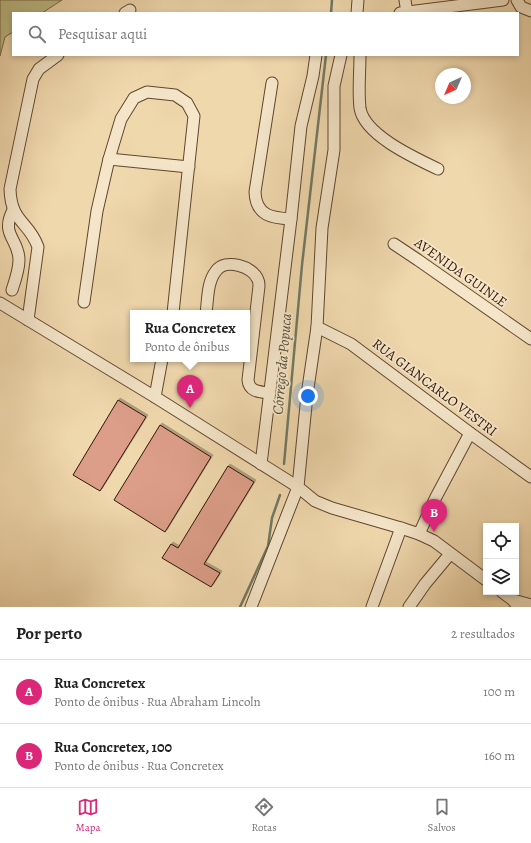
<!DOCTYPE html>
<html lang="pt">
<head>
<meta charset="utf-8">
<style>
	:root { --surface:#fff; --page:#f6f6f6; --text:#222; --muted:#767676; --line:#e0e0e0; --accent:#db2777 }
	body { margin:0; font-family:Alegreya,serif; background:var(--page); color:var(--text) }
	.controls { position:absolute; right:12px; bottom:12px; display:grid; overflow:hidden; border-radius:0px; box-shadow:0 2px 6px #0003 }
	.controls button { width:36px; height:36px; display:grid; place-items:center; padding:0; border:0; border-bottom:1px solid var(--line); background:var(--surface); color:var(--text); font:20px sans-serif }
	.compass { position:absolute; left:435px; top:68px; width:36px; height:36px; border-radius:50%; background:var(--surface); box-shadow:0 2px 6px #0003; rotate:224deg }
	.you { position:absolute; left:308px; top:396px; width:14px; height:14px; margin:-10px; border:3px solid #fff; border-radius:50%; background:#1a73e8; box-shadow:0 0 0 6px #1a73e833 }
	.badge { display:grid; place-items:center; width:26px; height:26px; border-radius:50%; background:var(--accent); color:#fff; font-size:13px; font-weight:700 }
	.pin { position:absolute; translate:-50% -33px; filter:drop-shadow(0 1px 2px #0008) }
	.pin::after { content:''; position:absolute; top:21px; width:14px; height:12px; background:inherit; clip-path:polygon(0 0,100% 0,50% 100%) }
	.popup { position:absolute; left:130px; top:310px; width:120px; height:52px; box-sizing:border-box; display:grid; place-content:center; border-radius:0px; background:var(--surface); filter:drop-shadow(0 1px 3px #0005); font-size:13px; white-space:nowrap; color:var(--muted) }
	.popup b { font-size:15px; color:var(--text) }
	.popup::after { content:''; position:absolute; left:50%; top:100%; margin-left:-8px; border:8px solid transparent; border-top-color:var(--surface) }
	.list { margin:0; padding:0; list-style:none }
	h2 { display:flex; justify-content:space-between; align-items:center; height:52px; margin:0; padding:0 16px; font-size:17px }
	h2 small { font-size:13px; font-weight:400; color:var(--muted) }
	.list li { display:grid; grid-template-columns:26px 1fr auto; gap:12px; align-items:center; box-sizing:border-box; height:64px; padding:0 16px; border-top:1px solid var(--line) }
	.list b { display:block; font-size:15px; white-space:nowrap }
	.list p { margin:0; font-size:13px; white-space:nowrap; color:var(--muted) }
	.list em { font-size:13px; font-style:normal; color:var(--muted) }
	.icon { flex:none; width:22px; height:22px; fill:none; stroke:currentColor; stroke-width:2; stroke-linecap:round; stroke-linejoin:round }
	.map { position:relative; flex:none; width:531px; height:607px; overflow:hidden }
	.search { position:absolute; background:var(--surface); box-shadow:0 2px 6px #0003; left:12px; right:12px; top:12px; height:44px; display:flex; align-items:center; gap:10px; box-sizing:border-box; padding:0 14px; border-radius:0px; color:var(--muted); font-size:15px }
	.sheet { height:180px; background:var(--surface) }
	nav { display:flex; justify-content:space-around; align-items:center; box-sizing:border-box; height:56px; border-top:1px solid var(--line); background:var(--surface); font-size:11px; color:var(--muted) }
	nav a { display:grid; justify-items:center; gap:2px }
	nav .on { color:var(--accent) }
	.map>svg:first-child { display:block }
</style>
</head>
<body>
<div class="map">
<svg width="531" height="607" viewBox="0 0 531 607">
	<defs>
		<filter id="shadow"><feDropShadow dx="2" dy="-2" stdDeviation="0" flood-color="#0004"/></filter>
	</defs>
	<rect width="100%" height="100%" fill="#f0d8ad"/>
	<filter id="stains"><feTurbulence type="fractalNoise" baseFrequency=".005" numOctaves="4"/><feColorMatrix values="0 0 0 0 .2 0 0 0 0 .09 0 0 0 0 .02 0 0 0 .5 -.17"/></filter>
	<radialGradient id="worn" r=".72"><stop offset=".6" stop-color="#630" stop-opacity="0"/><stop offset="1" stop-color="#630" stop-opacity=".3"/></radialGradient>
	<path fill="#bebd86" stroke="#776946" d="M0 0H62L42 13H13V32L5 37 0 56Z"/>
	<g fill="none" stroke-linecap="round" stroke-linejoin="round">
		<g stroke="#707965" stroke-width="2.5">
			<path d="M331 13 332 0"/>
			<path d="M284 464 302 265 326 55"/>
			<path d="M240 607 268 546 272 518 280 495"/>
		</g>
	</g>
	<g fill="#dd9e89" stroke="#301506" filter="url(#shadow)">
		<path d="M118 400 146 417 100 491 73 475Z"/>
		<path d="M160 425 211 457 165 532 114 500Z"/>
		<path d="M228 466 254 482 204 564 220 573 211 587 162 558 171 544 178 548Z"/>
	</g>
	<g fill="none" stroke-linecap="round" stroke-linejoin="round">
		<g stroke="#604630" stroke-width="13">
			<g id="minor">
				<path d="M405 0 407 13"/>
				<path d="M517 0 521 7 531 11"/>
				<path d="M125 13 130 10"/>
				<path d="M357 13 358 0"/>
				<path d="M400 13 503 0"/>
				<path d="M360 55C360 71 358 92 360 108 364 135 415 158 438 169"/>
				<path d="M272 83 255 192C256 216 272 218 291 219"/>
				<path d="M109 159 189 167"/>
				<path d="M394 244 418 260 531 339"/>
				<path d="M12 290C15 281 19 270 19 260 19 239 0 235 13 210"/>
				<path d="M84 302 97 211 109 159 121 119 134 98 147 92 175 95 187 103 194 116 173 313"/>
				<path d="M0 303 155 397 298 487 315 501 332 508 401 528 419 534 434 541 486 580"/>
				<path d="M206 313C208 300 207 282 216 271 225 258 253 266 258 280 259 282 259 284 259 286L248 380C249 392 260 392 270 393"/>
				<path d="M28 320 38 247C29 221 11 223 10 189L33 79 39 69 58 55"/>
				<path d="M317 327 351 344 470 433 531 477"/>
				<path d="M155 397 162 359"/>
				<path d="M261 464 291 219 301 126 313 76 316 55"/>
				<path d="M419 534 436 497 470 433"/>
				<path d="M502 592 513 600 518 607"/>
				<path d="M513 600 531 605"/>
				<path d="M251 607 298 487 307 395 317 327 322 228 334 150V86L341 55"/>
				<path d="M372 607 401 528"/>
				<path d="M409 607 425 584 450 554"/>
			</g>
		</g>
		<use href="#minor" stroke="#f5e6ca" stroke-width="11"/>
	</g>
	<g text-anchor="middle" stroke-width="3.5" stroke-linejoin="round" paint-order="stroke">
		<g font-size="14" fill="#301506" stroke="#f5e6ca">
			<text transform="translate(461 272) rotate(35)" y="5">AVENIDA GUINLE</text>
			<text transform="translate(435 387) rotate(37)" y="5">RUA GIANCARLO VESTRI</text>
		</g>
		<g font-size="15" font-style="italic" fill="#554f3d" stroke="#f5e6ca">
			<text transform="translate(282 364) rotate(-85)" y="5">Córrego da Popuca</text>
		</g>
	</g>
	<rect width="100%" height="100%" filter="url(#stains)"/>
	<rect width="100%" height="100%" fill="url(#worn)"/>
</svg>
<div class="controls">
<button><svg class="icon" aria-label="locate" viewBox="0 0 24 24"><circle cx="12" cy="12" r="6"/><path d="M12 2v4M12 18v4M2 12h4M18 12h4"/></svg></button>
<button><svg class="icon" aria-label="layers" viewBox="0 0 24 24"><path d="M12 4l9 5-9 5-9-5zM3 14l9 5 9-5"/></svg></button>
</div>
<svg class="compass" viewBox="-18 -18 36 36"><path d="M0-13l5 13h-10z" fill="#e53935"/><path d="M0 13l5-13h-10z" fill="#767676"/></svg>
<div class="you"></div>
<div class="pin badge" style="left:190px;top:408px">A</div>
<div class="popup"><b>Rua Concretex</b>Ponto de ônibus</div>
<div class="pin badge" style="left:434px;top:532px">B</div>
<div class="search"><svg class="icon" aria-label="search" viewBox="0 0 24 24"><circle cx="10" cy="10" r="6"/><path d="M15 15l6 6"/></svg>Pesquisar aqui</div>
</div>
<section class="sheet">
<h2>Por perto<small>2 resultados</small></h2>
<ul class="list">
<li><span class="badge">A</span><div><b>Rua Concretex</b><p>Ponto de ônibus · Rua Abraham Lincoln</p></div><em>100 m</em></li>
<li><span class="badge">B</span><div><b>Rua Concretex, 100</b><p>Ponto de ônibus · Rua Concretex</p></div><em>160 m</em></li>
</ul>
</section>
<nav>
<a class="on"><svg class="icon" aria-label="map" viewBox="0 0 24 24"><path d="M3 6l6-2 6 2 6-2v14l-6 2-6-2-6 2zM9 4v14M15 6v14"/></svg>Mapa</a>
<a><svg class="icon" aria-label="directions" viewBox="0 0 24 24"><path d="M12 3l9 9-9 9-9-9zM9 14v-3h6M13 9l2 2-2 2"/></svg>Rotas</a>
<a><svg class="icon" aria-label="saved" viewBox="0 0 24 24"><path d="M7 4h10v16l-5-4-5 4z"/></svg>Salvos</a>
</nav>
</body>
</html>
